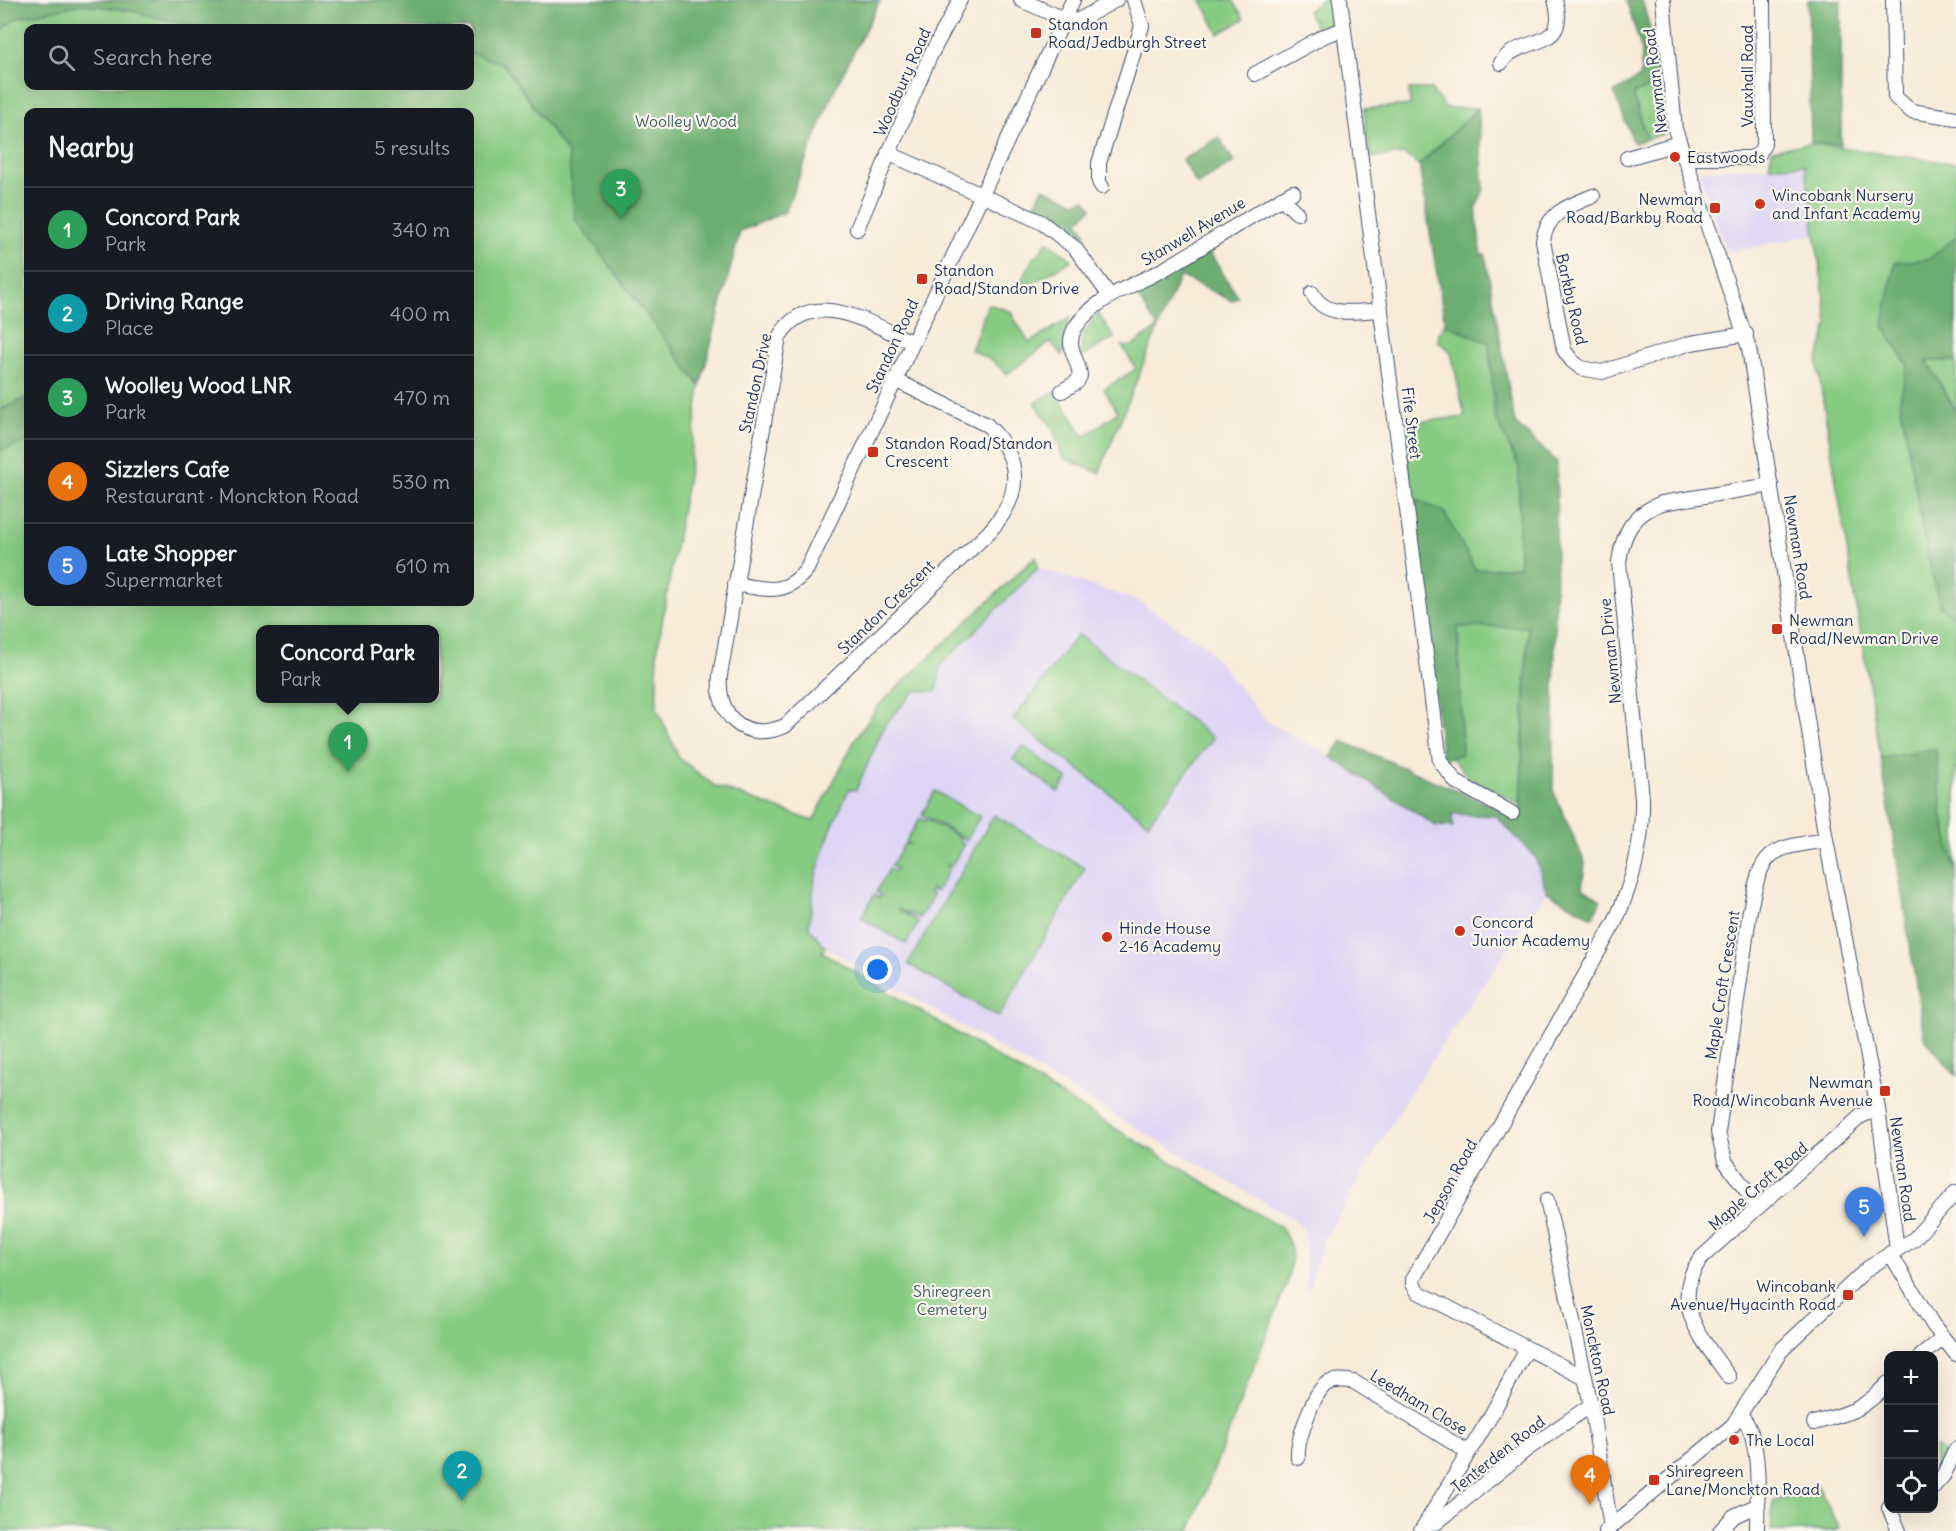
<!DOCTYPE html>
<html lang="en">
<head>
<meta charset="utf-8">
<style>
	:root { --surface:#171b24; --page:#242831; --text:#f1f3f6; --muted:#9ea1a6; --line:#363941; --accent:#7c3aed }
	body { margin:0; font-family:Delius,sans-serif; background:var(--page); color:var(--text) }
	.controls { position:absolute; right:18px; bottom:18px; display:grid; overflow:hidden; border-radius:12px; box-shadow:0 6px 24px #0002 }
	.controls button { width:54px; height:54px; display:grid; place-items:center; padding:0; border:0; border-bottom:2px solid var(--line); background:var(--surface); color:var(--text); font:30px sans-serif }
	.you { position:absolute; left:878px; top:970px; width:21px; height:21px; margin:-15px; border:4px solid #fff; border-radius:50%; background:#1a73e8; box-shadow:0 0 0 9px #1a73e833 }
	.badge { display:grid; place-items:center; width:39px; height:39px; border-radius:50%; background:var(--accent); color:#fff; font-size:20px; font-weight:700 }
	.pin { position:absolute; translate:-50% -50px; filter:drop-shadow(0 2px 3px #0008) }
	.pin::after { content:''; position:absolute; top:32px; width:21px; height:18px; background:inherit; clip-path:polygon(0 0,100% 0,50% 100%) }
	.popup { position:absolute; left:256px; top:625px; width:183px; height:78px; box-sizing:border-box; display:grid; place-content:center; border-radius:12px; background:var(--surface); filter:drop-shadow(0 2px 4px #0005); font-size:20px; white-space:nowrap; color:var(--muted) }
	.popup b { font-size:22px; color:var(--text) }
	.popup::after { content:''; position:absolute; left:50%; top:100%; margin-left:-12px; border:12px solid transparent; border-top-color:var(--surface) }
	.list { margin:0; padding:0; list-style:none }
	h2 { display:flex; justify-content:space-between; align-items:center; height:78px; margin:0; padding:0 24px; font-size:26px }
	h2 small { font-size:20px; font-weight:400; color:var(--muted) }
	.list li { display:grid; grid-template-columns:39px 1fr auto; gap:18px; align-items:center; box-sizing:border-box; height:84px; padding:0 24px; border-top:2px solid var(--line) }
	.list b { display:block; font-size:22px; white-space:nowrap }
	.list p { margin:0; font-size:20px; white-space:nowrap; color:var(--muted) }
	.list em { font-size:20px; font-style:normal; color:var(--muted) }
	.icon { flex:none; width:33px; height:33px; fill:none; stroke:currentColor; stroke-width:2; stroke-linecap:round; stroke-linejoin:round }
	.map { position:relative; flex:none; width:1956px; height:1531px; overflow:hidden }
	.search { position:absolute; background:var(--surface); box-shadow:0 6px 24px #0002; left:24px; top:24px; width:450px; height:66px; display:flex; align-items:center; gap:15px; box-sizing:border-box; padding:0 21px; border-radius:12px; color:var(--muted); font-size:22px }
	.panel { position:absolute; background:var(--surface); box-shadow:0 6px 24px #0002; left:24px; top:108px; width:450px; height:498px; border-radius:12px }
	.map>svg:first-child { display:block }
</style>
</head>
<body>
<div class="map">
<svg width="1956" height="1531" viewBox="0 0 1956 1531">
	<rect width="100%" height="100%" fill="#fbf7ec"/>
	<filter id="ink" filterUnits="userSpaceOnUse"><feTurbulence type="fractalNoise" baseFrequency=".0167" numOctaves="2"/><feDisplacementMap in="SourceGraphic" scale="12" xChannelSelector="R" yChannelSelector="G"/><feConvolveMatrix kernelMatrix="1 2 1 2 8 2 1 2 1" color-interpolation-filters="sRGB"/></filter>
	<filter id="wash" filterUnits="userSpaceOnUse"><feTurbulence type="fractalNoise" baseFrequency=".008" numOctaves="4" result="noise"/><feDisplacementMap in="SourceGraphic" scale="24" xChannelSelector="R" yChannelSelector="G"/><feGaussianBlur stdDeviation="1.35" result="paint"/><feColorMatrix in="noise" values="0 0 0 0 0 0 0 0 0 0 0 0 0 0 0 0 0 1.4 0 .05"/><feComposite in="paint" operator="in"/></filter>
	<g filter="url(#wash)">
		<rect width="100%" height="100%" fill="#f8ebd8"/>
		<g fill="#ded5f5">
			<path d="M1805 165 1815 234 1727 253 1699 173 1703 170Z"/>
			<path d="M1038 568 1138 601 1205 645 1266 721 1331 757 1436 826 1452 814 1496 816 1535 857 1547 892 1411 1091 1324 1240 1307 1294 1305 1231 1293 1219 825 947 809 927 815 878 831 829 849 789 856 790 886 723Z"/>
		</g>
		<g fill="#87ca82" stroke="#517c70" stroke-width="1.5" fill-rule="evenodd">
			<path d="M0 0H880L832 95 785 212 740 231 700 386 689 470 657 651V708L679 758 715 786 813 821 856 738 878 706 1036 556 1038 568 940 666 937 691H915L886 723 856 790 849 789 831 829 815 878 809 927 825 947 822 952 1281 1228C1296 1251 1293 1259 1286 1285L1190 1531H0ZM28 28H470V86H28ZM28 112H470V602H28ZM261 630H435V698H261Z"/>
			<path d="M1201 0H1233L1244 19 1219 34Z"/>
			<path d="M1320 0H1329C1331 17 1337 24 1318 30L1307 11 1320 2Z"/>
			<path d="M1659 74 1664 134 1647 139 1634 97 1635 92 1647 89Z"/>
			<path d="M1409 89H1430L1446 108H1478L1419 165 1404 154 1369 158 1364 109 1410 105Z"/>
			<path d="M1811 143 1956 164V237L1929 259 1883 326 1908 365 1900 400 1926 548 1940 607 1956 618V871L1942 814 1936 749 1881 758 1817 363 1828 324 1805 165 1769 166 1772 150Z"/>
			<path d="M1047 241 1072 260 1015 293 1034 256 1037 257Z"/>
			<path d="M988 304 1010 311 1029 343 1070 318 1062 355 1051 342 1007 374 993 361 971 350Z"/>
			<path d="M1098 313 1114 338 1081 357 1082 335Z"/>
			<path d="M1445 324 1489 343 1495 417 1519 467V567L1476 570 1444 512 1412 498 1404 423 1465 417 1451 352 1438 341V334Z"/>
			<path d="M1158 328 1099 473 1063 458 1052 427 1035 403 1055 391 1084 437 1118 412 1104 389 1136 369 1122 346 1130 347Z"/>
			<path d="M1926 360 1956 361V411Z"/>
			<path d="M1458 626H1528L1520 804 1470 779 1451 757 1462 753Z"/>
			<path d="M1078 634 1213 738 1148 823 1013 719Z"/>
			<path d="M1023 746 1068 779 1058 792 1013 759Z"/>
			<path d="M935 791 980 817 966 840 922 814Z"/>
			<path d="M994 815 1085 868 999 1017 908 964Z"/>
			<path d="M920 818 924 821 926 819 960 838 959 841 964 844 951 867 945 864 949 869 936 892 931 889 929 893 933 895 920 918 898 909 919 922 906 944 861 918 874 895 879 898 881 895 876 892 889 869 895 872 897 869 891 866 905 843 910 845 906 841Z"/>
			<path d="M1934 1446 1947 1454 1934 1477Z"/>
			<path d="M1817 1485 1840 1528 1833 1531H1771L1773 1501Z"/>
		</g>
		<g fill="#6dae70" stroke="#446e67" stroke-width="1.5">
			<path d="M0 0H880L836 86 785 212 740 231 700 386 575 219 568 154 503 64 470 53V28H199L131 11 82 4 17 18 0 31Z"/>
			<path d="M1626 0H1642L1658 57 1659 74 1647 89 1635 92 1634 97 1647 139 1634 143 1614 93 1640 77 1642 51Z"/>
			<path d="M1808 0H1841V145L1811 143Z"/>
			<path d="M1478 108 1484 189 1476 208 1481 255 1485 254 1515 423 1557 462 1553 790 1585 863 1582 888 1601 900 1593 917 1547 892 1535 857 1496 816 1452 814 1453 827 1436 826 1331 757 1342 741 1520 818 1528 627H1458L1462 754 1442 760 1412 498 1444 512 1476 570 1519 567V467L1495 417 1489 343 1445 324 1419 165Z"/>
			<path d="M1219 137 1234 162 1197 185 1182 160Z"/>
			<path d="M1043 188 1076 202 1085 199 1092 208 1078 221 1086 234 1080 239 1057 222 1033 209Z"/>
			<path d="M1956 237V361H1927L1956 411V618L1940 607 1926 548 1900 400 1908 365 1883 326 1895 262 1929 259Z"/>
			<path d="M1209 252 1238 297 1232 301 1180 276 1158 328 1136 294Z"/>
			<path d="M28 397V441L0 451V410Z"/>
			<path d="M1936 749 1942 814 1956 871V1076L1924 1037 1881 758Z"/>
		</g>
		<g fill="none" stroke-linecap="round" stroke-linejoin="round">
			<path stroke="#4bb4c9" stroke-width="3" d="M879 2 880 0"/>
		</g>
	</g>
	<g filter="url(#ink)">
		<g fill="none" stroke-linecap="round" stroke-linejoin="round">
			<g stroke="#3c4b70" stroke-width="16">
				<g id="minor">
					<path d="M1021 0 1064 19 1077 21 1116 0"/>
					<path d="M1340 0 1440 761 1456 782 1512 813"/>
					<path d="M1663 0 1675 129 1749 348 1826 840 1878 1109 1897 1249"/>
					<path d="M1893 0 1895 97 1911 111 1956 118"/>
					<path d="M1501 63C1519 34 1571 53 1555 0"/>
					<path d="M1255 74 1324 36 1344 29"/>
					<path d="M888 153 1041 222 1075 248 1110 296"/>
					<path d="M1627 158 1679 143"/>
					<path d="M1684 158H1750L1759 154 1764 144 1763 0"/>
					<path d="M1102 187 1099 182V163L1142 26 1134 0"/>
					<path d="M1593 196C1569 206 1547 212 1543 241L1564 350 1572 361 1581 368 1602 372 1691 343 1746 334"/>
					<path d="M1281 198 1297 213"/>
					<path d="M857 229 929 58 960 0"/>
					<path d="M1312 293C1325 319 1357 311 1381 310"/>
					<path d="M895 380 987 425C1024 460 1022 496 989 532L785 726C744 743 716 716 720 675L779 337C810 284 871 324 912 342"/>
					<path d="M1062 391 1077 382 1080 376C1079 359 1064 347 1075 328 1094 297 1136 285 1166 268 1209 243 1250 216 1293 192"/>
					<path d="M735 584C766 589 785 597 807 569L1073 0"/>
					<path d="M1547 1200 1591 1405 1611 1527"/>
					<path d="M1758 1207 1725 1161 1718 1132 1750 910C1762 850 1767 849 1826 840"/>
					<path d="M1890 1253 1933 1325 1956 1354"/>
					<path d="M1921 1356 1942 1339"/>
					<path d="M1729 1377C1703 1340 1667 1302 1702 1257L1861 1116 1878 1109"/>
					<path d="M1585 1378 1418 1292 1413 1284V1279L1615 922C1633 881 1643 844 1642 799L1619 562C1623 532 1633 514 1662 503L1771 485"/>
					<path d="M1741 1416C1763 1437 1757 1501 1757 1531"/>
					<path d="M1814 1423C1851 1412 1861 1412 1888 1383"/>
					<path d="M1298 1458C1296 1442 1313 1394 1326 1384 1335 1379 1345 1380 1354 1382L1468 1452"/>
					<path d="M1934 1486 1943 1476 1956 1449"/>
					<path d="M1889 1508 1899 1531"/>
					<path d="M1424 1526 1436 1523 1526 1450 1591 1405"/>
					<path d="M1421 1531 1489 1419 1527 1349"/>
					<path d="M1606 1531 1733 1425 1781 1350 1868 1268 1914 1239 1956 1192"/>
					<path d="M1720 1531 1734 1516 1758 1505"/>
				</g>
			</g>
			<use href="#minor" stroke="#fff" stroke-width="14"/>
		</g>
	</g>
	<g fill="#c8321e" stroke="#fbf7ec" stroke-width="2">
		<rect x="1030" y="27" width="12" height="12" rx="3"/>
		<circle cx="1675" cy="157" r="6"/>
		<circle cx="1760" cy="204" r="6"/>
		<rect x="1709" y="202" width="12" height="12" rx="3"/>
		<rect x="916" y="273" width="12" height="12" rx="3"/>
		<rect x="867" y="446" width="12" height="12" rx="3"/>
		<rect x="1771" y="623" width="12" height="12" rx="3"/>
		<circle cx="1460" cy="931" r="6"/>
		<circle cx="1107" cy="937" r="6"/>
		<rect x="1879" y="1085" width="12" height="12" rx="3"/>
		<rect x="1842" y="1289" width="12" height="12" rx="3"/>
		<circle cx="1734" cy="1440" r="6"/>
		<rect x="1648" y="1474" width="12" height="12" rx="3"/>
	</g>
	<g text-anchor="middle" stroke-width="4.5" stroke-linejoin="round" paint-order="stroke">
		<g font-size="16" fill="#1b2f5e" stroke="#fbf7ec" text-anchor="start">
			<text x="1048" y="30">Standon<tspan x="1048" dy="18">Road/Jedburgh Street</tspan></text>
			<text x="1687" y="163">Eastwoods</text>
			<text x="1772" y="201">Wincobank Nursery<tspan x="1772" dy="18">and Infant Academy</tspan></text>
			<text x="1703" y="205" text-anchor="end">Newman<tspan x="1703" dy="18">Road/Barkby Road</tspan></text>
			<text x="934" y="276">Standon<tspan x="934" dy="18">Road/Standon Drive</tspan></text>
			<text x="885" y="449">Standon Road/Standon<tspan x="885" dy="18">Crescent</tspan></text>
			<text x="1789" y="626">Newman<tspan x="1789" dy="18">Road/Newman Drive</tspan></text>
			<text x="1472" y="928">Concord<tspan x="1472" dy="18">Junior Academy</tspan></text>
			<text x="1119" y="934">Hinde House<tspan x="1119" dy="18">2-16 Academy</tspan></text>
			<text x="1873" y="1088" text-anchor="end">Newman<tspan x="1873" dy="18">Road/Wincobank Avenue</tspan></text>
			<text x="1836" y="1292" text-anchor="end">Wincobank<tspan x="1836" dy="18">Avenue/Hyacinth Road</tspan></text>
			<text x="1746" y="1446">The Local</text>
			<text x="1666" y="1477">Shiregreen<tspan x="1666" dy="18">Lane/Monckton Road</tspan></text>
		</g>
		<g font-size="16" fill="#1b2f5e" stroke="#fbf7ec">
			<text transform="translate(1747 76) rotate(-90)" y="6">Vauxhall Road</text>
			<text transform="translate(1655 81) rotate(-97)" y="6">Newman Road</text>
			<text transform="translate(902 82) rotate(-66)" y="6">Woodbury Road</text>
			<text transform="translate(1193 231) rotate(-31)" y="6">Stanwell Avenue</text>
			<text transform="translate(1572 299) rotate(77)" y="6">Barkby Road</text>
			<text transform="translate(892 346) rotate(-65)" y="6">Standon Road</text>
			<text transform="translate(755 383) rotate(-78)" y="6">Standon Drive</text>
			<text transform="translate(1412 423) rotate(83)" y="6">Fife Street</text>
			<text transform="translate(1798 547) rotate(81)" y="6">Newman Road</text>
			<text transform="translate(886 607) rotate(-44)" y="6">Standon Crescent</text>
			<text transform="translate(1610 651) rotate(-96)" y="6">Newman Drive</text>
			<text transform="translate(1722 985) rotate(-81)" y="6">Maple Croft Crescent</text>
			<text transform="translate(1903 1169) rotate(82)" y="6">Newman Road</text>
			<text transform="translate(1450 1181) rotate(-61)" y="6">Jepson Road</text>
			<text transform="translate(1758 1186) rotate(-41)" y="6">Maple Croft Road</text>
			<text transform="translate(1598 1360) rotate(78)" y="6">Monckton Road</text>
			<text transform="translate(1419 1402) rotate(31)" y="6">Leedham Close</text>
			<text transform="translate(1498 1454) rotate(-38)" y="6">Tenterden Road</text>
		</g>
		<g font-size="16" fill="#3b5e69" stroke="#fbf7ec">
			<text x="686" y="127">Woolley Wood</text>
			<text x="952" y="1297">Shiregreen<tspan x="952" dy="18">Cemetery</tspan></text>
		</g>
	</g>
</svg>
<div class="controls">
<button>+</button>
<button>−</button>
<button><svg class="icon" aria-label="locate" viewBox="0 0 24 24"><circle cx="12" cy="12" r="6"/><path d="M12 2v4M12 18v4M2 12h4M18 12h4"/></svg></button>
</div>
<div class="you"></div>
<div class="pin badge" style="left:348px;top:772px;background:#2e9e5b">1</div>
<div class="popup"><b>Concord Park</b>Park</div>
<div class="pin badge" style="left:462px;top:1501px;background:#0f9aa8">2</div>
<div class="pin badge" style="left:621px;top:219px;background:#2e9e5b">3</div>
<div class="pin badge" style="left:1590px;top:1505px;background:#e8710a">4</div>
<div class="pin badge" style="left:1864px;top:1237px;background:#3f7fe0">5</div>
<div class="search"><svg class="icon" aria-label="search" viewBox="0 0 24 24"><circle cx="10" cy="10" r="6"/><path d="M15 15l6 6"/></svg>Search here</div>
<section class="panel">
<h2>Nearby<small>5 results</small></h2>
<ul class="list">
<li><span class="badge" style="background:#2e9e5b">1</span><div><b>Concord Park</b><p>Park</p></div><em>340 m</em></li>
<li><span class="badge" style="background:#0f9aa8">2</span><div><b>Driving Range</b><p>Place</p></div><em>400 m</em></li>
<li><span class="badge" style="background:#2e9e5b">3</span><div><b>Woolley Wood LNR</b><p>Park</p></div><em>470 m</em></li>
<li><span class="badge" style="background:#e8710a">4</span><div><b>Sizzlers Cafe</b><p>Restaurant · Monckton Road</p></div><em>530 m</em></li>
<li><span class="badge" style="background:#3f7fe0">5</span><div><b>Late Shopper</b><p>Supermarket</p></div><em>610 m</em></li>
</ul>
</section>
</div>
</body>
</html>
